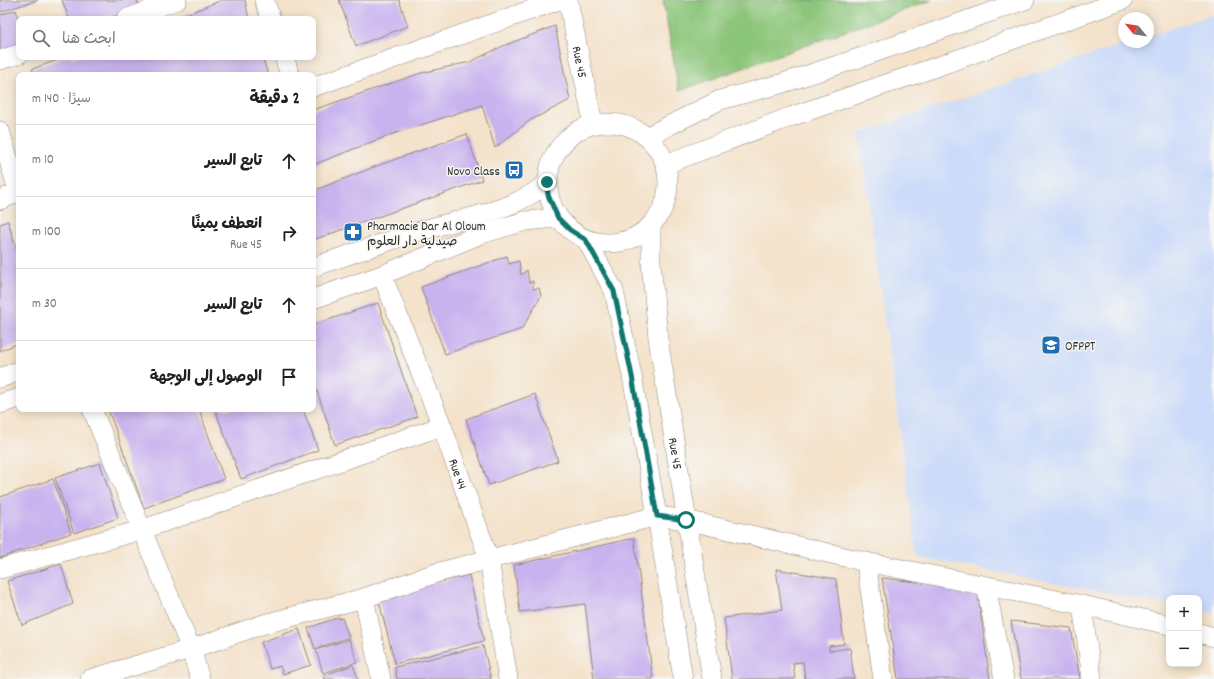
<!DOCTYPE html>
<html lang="ar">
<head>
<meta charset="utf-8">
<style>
	:root { --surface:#fff; --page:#f6f6f6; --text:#202124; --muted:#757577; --line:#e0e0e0 }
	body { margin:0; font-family:Dekko,"Playpen Sans Arabic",sans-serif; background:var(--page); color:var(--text); direction:rtl }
	.controls { position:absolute; right:12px; bottom:12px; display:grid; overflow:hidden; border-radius:8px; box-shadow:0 2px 10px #0003 }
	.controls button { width:36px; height:36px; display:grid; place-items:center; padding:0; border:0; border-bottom:1px solid var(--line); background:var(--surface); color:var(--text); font:20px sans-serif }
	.compass { position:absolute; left:1118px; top:12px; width:36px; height:36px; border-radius:50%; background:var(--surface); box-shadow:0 2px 10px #0003; rotate:300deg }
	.stop { position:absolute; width:12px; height:12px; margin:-9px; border:3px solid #0f766e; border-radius:50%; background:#fff }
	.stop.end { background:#0f766e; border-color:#fff; box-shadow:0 1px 4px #0008 }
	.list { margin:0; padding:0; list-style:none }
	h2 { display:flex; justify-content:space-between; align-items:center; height:52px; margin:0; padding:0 16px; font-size:17px }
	h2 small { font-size:13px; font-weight:400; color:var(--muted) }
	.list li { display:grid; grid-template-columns:26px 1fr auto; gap:12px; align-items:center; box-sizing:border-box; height:72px; padding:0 16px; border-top:1px solid var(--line) }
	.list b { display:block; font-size:15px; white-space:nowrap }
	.list p { margin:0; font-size:13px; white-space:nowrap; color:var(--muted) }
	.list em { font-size:13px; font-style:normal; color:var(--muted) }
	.icon { flex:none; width:22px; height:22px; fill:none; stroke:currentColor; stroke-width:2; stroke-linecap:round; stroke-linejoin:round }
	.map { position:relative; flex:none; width:1214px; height:679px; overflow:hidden; direction:ltr }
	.search { position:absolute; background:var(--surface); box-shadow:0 2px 10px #0003; left:16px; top:16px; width:300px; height:44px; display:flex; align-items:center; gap:10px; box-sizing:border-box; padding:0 14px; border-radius:8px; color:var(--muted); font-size:15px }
	.panel { position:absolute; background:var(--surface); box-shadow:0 2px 10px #0003; left:16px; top:72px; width:300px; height:340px; border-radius:8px; direction:rtl }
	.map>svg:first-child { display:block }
</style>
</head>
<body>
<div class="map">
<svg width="1214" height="679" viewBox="0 0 1214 679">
	<rect width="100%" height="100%" fill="#f6f6f2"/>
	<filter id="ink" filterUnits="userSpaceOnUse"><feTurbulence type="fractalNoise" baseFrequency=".025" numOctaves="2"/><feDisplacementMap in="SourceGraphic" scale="8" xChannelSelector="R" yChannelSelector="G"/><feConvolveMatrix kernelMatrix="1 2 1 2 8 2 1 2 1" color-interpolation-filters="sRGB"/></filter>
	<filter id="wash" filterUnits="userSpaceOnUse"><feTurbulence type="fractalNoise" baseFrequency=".012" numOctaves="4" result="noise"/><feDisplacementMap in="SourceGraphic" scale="16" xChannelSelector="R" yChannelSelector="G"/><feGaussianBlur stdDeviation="0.9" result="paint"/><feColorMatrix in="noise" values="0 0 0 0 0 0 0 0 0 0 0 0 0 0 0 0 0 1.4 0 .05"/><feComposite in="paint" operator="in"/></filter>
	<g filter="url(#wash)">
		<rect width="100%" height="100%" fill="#f4e2ca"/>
		<path fill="#ccdbf9" d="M1214 14V613L1199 610V598H1169V605L917 557 859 133 1130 42H1148V36Z"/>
		<path fill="#8cc67a" stroke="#5c7852" d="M663 0H932L679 91Z"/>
		<g id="blocks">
			<g fill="#c9b3ef">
				<path d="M0 0H38L0 12Z"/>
				<path d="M62 0H137L139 8 107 19H69Z"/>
				<path d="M222 0H245L249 19H174Z"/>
				<path d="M339 0H399L408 26 356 46Z"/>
				<path d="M16 10 19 20V53L0 59V15Z"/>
				<path d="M555 26 570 100 529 121 495 148 482 105 387 136 313 165V110L421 73 470 62 503 46Z"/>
				<path d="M66 57H262L268 74 35 75 32 69Z"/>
				<path d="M467 134 482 180 313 240V191L379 165Z"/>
				<path d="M8 221 19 259V343L0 351V224Z"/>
				<path d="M507 256 509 264 519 261 521 275 527 270 529 283 533 281V289L539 288 541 296 522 329 445 354 421 287Z"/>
				<path d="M378 303 417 417 335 445 313 379V325Z"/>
				<path d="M535 394 558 461 489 485 466 419Z"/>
				<path d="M108 409H199L224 479 144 508Z"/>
				<path d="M215 409H303L318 450 241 479Z"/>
				<path d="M100 463 118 518 74 533 55 478Z"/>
				<path d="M53 479 71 533 0 558V497Z"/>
				<path d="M634 538 653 679H594L585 604 520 612 514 565Z"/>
				<path d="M61 564 73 604 22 625 7 581Z"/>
				<path d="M776 569 836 579 844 644 829 646V651L850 648 854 679H805L803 662 793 663 795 679H732L724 618 782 610Z"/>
				<path d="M469 575 484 641 395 664 378 597Z"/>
				<path d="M882 578 977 589 990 679H898Z"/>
				<path d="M339 617V619L342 618 349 637 315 649 308 628Z"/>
				<path d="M1011 621 1071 628 1080 679H1021Z"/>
				<path d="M299 629 311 665 283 674 280 666 270 669 261 642Z"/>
				<path d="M349 639 357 662 323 673 316 650Z"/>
				<path d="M483 646 491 679H397L395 667Z"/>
				<path d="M353 665 358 679H325L324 675Z"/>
			</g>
		</g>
	</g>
	<g filter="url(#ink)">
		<use href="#blocks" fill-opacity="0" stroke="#90867a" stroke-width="1"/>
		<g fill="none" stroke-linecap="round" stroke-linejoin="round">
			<g stroke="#90867a" stroke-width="20">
				<g id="minor">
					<path d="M264 0 271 19"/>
					<path id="s1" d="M568 0 593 123"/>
					<path d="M126 19 177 0"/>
					<path d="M284 57 290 75"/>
					<path d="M0 60 19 54"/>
					<path d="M313 87 559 0"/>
					<circle cx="608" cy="183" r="60"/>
					<path d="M0 131 19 194"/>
					<path d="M648 136 720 100 780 84 865 56 1025 0"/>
					<path d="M666 164 790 117 936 67 1123 0"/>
					<path d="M0 200 19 192"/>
					<path id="s2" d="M651 226V263L658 338 712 679"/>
					<path d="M586 239 614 291 632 376 657 516 683 679"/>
					<path d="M313 267C349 255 384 242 420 231 462 218 513 212 547 183"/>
					<path id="s3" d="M382 275 442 426 489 559 508 679"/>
					<path d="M313 299 382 275 481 234 526 221 558 218"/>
					<path d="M0 378 19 371"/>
					<path d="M0 404 19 398"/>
					<path d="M92 409 191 649 200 679"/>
					<path d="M866 562 883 679"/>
					<path d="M0 569 141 530 442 426"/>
					<path d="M986 586 1004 679"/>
					<path d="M364 598 381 679"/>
					<path d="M1082 605 1092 679"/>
					<path d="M1199 633 1214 637"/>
					<path d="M90 679 191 649 264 624 364 598 436 573 657 516 686 520 866 562 1082 605 1169 625"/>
				</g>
			</g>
			<use href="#minor" stroke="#fff" stroke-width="19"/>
		</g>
	</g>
	<g fill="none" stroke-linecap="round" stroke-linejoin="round" filter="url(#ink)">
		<path stroke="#0f766e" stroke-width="5" d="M547 182 548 195 558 218 570 230 586 240 614 291 632 376 657 516 686 520"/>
	</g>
	<defs>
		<g id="bus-square" transform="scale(1)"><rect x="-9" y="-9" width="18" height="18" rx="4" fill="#1f6fb2" stroke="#f6f6f2"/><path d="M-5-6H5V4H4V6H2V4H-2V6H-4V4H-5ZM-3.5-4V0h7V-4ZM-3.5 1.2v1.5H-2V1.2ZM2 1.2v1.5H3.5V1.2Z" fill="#fff"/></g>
		<g id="pharmacy-square" transform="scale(1)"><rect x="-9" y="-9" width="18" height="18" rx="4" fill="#1f6fb2" stroke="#f6f6f2"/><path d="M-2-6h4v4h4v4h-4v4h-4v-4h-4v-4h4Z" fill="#fff"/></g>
		<g id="school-square" transform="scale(1)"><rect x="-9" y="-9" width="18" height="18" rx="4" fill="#1f6fb2" stroke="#f6f6f2"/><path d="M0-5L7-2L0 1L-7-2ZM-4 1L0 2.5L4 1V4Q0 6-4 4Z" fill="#fff"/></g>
	</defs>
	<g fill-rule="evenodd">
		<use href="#bus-square" x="514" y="170"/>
		<use href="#pharmacy-square" x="353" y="232"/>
		<use href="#school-square" x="1051" y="345"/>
	</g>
	<g text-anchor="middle" stroke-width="3" stroke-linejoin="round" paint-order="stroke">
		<g font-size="13" fill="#2b2b2b" stroke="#f6f6f2">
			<text dy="5" stroke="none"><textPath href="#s1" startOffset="63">Rue 45</textPath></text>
			<text dy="5" stroke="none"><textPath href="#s2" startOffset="229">Rue 45</textPath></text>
			<text dy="5" stroke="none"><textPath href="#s3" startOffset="213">Rue 44</textPath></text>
		</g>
		<g font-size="13" fill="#2b2b2b" stroke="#f6f6f2" text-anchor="start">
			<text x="500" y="175" text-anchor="end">Novo Class</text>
			<text x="367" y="230">Pharmacie Dar Al Oloum<tspan x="367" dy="15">صيدلية دار العلوم</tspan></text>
			<text x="1065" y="350">OFPPT</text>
		</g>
	</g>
</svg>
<div class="controls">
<button>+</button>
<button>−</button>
</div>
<svg class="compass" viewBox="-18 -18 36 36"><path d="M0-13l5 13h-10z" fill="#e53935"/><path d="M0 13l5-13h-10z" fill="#757577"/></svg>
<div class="stop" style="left:686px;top:520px"></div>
<div class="stop end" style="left:547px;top:182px"></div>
<div class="search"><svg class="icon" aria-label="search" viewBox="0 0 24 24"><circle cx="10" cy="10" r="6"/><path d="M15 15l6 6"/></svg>ابحث هنا</div>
<section class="panel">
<h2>2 دقيقة<small>سيرًا · 140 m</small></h2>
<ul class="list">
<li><svg class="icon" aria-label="ahead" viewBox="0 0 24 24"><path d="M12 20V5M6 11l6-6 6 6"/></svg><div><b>تابع السير</b></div><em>10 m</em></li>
<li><svg class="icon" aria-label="right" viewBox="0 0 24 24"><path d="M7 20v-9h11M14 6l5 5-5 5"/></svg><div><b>انعطف يمينًا</b><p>Rue 45</p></div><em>100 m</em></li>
<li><svg class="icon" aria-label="ahead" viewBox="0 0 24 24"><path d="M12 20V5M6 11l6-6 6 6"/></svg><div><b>تابع السير</b></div><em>30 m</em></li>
<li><svg class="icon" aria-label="arrive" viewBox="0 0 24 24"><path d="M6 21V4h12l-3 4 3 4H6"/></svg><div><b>الوصول إلى الوجهة</b></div></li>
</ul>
</section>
</div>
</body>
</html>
